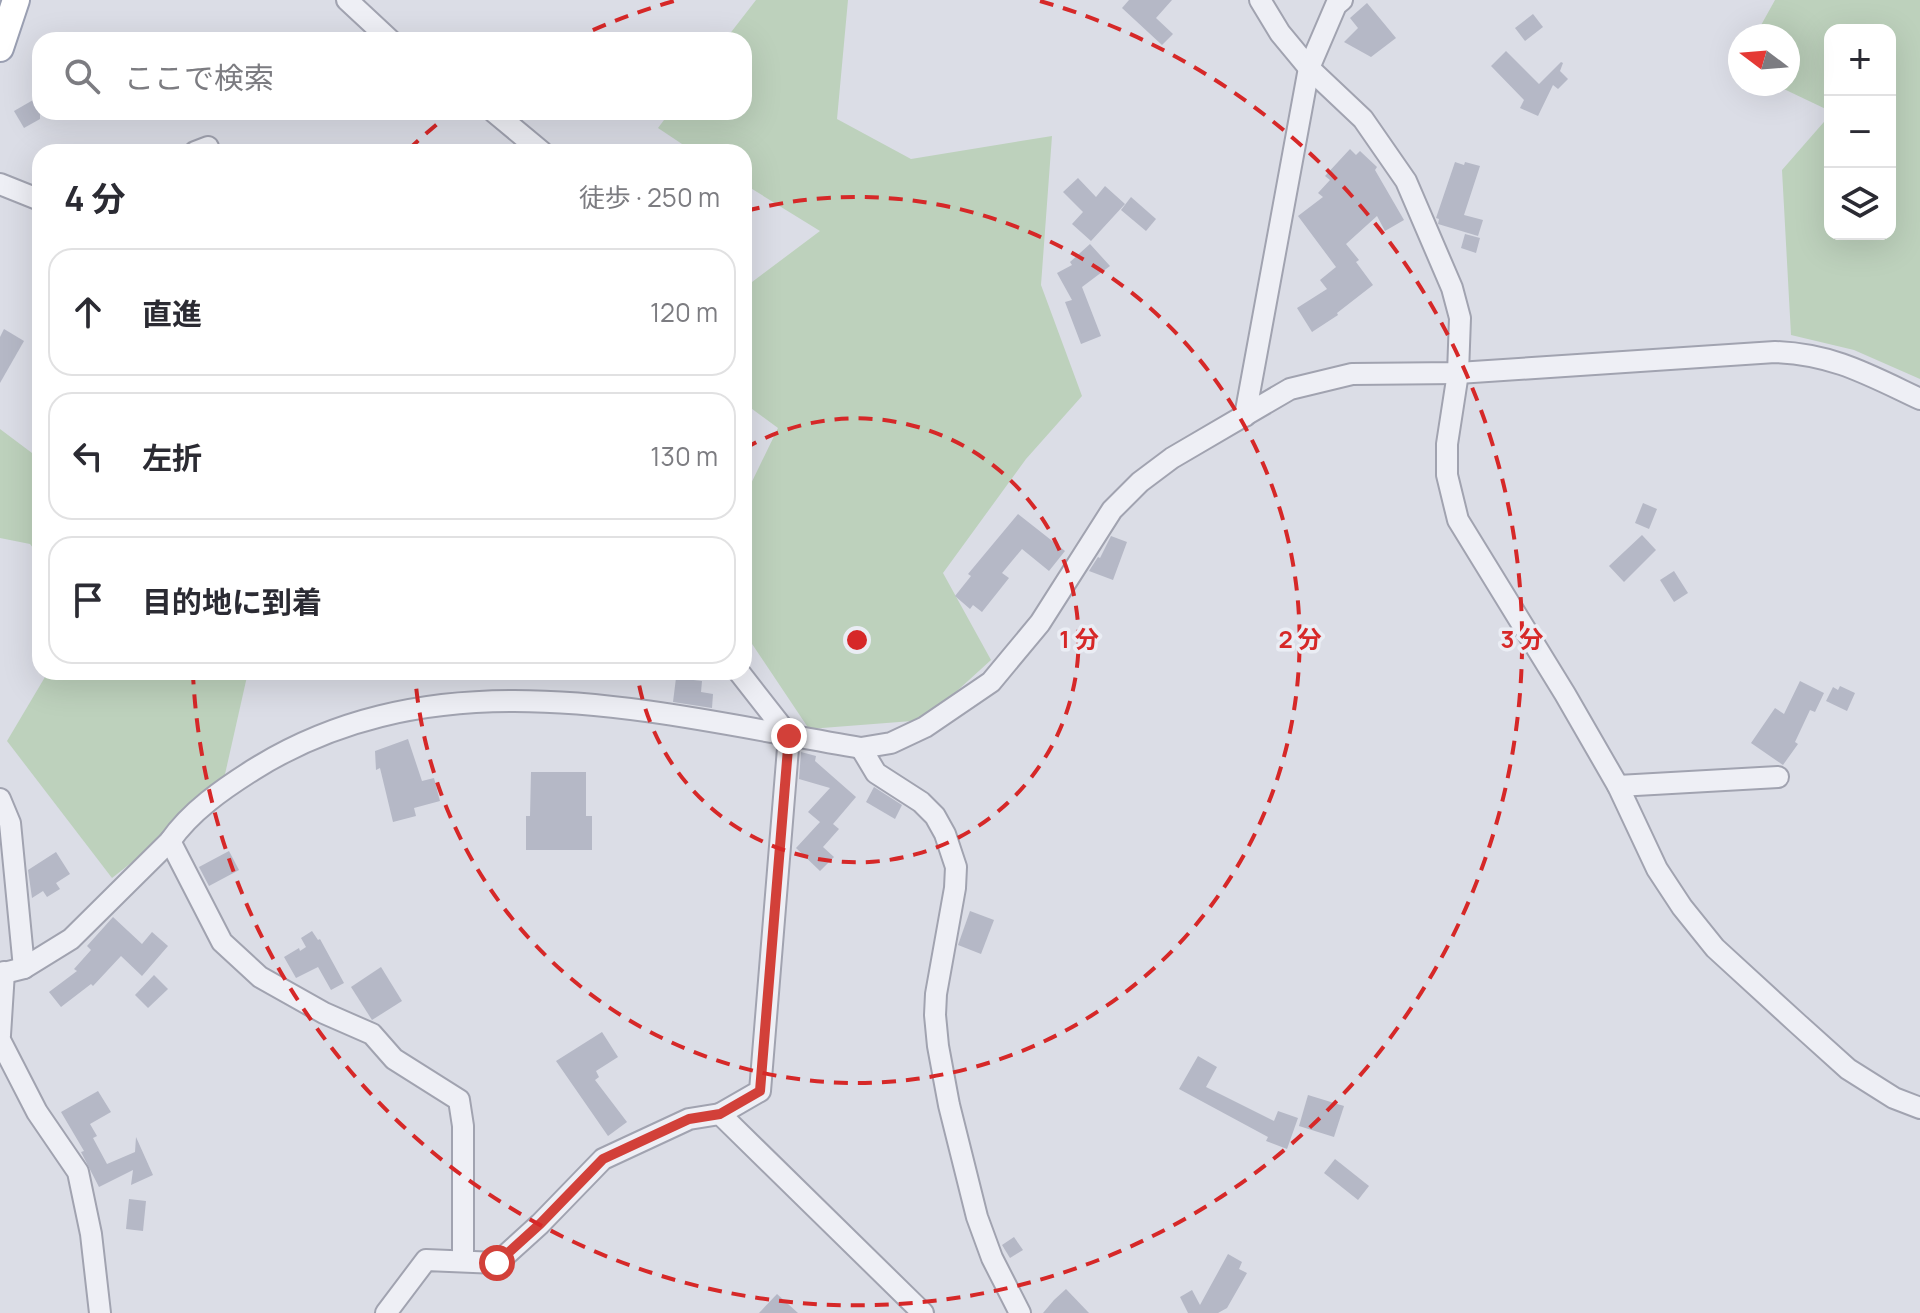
<!DOCTYPE html>
<html lang="ja">
<head>
<meta charset="utf-8">
<style>
	:root { --surface:#fff; --page:#f2f2f3; --text:#2b2b33; --muted:#7c7c81; --line:#e1e1e2 }
	body { margin:0; font-family:Manrope,"Noto Sans JP",sans-serif; background:var(--page); color:var(--text) }
	.controls { position:absolute; right:24px; top:24px; display:grid; overflow:hidden; border-radius:16px; box-shadow:0 8px 32px #0002 }
	.controls button { width:72px; height:72px; display:grid; place-items:center; padding:0; border:0; border-bottom:2px solid var(--line); background:var(--surface); color:var(--text); font:40px sans-serif }
	.compass { position:absolute; left:1728px; top:24px; width:72px; height:72px; border-radius:50%; background:var(--surface); box-shadow:0 8px 32px #0002; rotate:286deg }
	.stop { position:absolute; width:24px; height:24px; margin:-18px; border:6px solid #d24039; border-radius:50%; background:#fff }
	.stop.end { background:#d24039; border-color:#fff; box-shadow:0 2px 8px #0008 }
	.list { margin:0; padding:0; list-style:none }
	h2 { display:flex; justify-content:space-between; align-items:center; height:104px; margin:0; padding:0 32px; font-size:34px }
	h2 small { font-size:26px; font-weight:400; color:var(--muted) }
	.list li { display:grid; grid-template-columns:52px 1fr auto; gap:24px; align-items:center; box-sizing:border-box; height:128px; margin:0 16px 16px; padding:0 16px; border:2px solid var(--line); border-radius:24px }
	.list b { display:block; font-size:30px; white-space:nowrap }
	.list em { font-size:26px; font-style:normal; color:var(--muted) }
	.icon { flex:none; width:44px; height:44px; fill:none; stroke:currentColor; stroke-width:2; stroke-linecap:round; stroke-linejoin:round }
	.map { position:relative; flex:none; width:1920px; height:1313px; overflow:hidden }
	.search { position:absolute; background:var(--surface); box-shadow:0 8px 32px #0002; left:32px; top:32px; width:720px; height:88px; display:flex; align-items:center; gap:20px; box-sizing:border-box; padding:0 28px; border-radius:24px; color:var(--muted); font-size:30px }
	.panel { position:absolute; background:var(--surface); box-shadow:0 8px 32px #0002; left:32px; top:144px; width:720px; height:536px; border-radius:24px }
	.map>svg:first-child { display:block }
</style>
</head>
<body>
<div class="map">
<svg width="1920" height="1313" viewBox="0 0 1920 1313">
	<rect width="100%" height="100%" fill="#dbdde6"/>
	<g fill="#bdd1bc">
		<path d="M756 0H848L837 119 911 159 1052 136 1041 285 1082 396 1026 459 943 573 991 660 925 720 809 729 744 632V498L778 428 744 403V288L820 231 744 184V152H694L658 128 670 112H744V40H725Z"/>
		<path d="M1775 0H1920V379L1854 350 1791 335 1782 170 1830 115V234H1890V30H1830V111L1773 84H1788V36H1755Z"/>
		<path d="M0 429 40 459V557L30 544 0 538Z"/>
		<path d="M48 672H248L221 792 112 878 7 741Z"/>
	</g>
	<g fill="#b5b8c6">
		<path d="M1129 0H1172L1156 18 1173 34 1162 45 1122 8Z"/>
		<path d="M1367 3 1396 38 1371 57 1344 42 1358 28 1350 18Z"/>
		<path d="M1533 14 1543 27 1525 41 1515 28Z"/>
		<path d="M1506 51 1539 84 1561 62 1563 63 1560 71 1568 79 1558 89 1553 85 1538 116 1520 108 1524 100 1491 66Z"/>
		<path d="M40 96V119L24 128 14 111Z"/>
		<path d="M1350 149 1356 155 1360 151 1377 167 1375 170 1404 220 1385 231 1377 216 1346 244 1359 260 1356 262 1373 285 1337 313 1338 315 1312 332 1297 308 1327 289 1320 280 1336 267 1298 216 1323 197 1318 193 1330 180 1325 176Z"/>
		<path d="M1455 162 1464 165 1465 162 1480 166 1464 215 1483 220 1478 236 1438 224 1439 219 1436 218Z"/>
		<path d="M1078 178 1096 197 1105 186 1125 204 1091 241 1072 224 1083 212 1063 192Z"/>
		<path d="M1131 197 1156 219 1146 231 1121 210Z"/>
		<path d="M1465 234 1480 238 1476 253 1461 248Z"/>
		<path d="M1090 244 1110 266 1082 287 1101 336 1081 344 1065 302 1072 300 1057 273 1072 265 1070 262Z"/>
		<path d="M4 329 24 341 0 383V337Z"/>
		<path d="M1643 503 1657 509 1649 529 1635 523Z"/>
		<path d="M1018 514 1065 551 1049 571 1022 549 1002 573 1009 578 982 612 973 605 970 609 955 596 971 576 968 574Z"/>
		<path d="M1642 535 1656 550 1624 582 1609 566Z"/>
		<path d="M1111 536 1127 542 1113 580 1089 571 1098 557 1100 558Z"/>
		<path d="M1674 571 1688 593 1674 602 1660 580Z"/>
		<path d="M676 678 702 681 701 692 713 694 712 708 673 702Z"/>
		<path d="M1800 681 1824 693 1815 712 1810 710 1795 742 1798 744 1783 765 1751 743 1775 708 1784 714Z"/>
		<path d="M1840 686 1855 693 1847 711 1826 701 1833 687 1838 690Z"/>
		<path d="M408 739 422 781 434 778 440 801 414 808 416 816 393 822 380 768 376 770 375 751Z"/>
		<path d="M801 752 816 756 815 761 856 797 833 824 839 829 823 847 834 857 820 871 796 848 820 822 808 812 830 788 799 779Z"/>
		<path d="M531 772H586V816H592V850H526V816H530Z"/>
		<path d="M874 787 902 805 895 819 866 802Z"/>
		<path d="M229 851 239 870 209 886 199 867Z"/>
		<path d="M56 852 70 874 56 883 60 889 47 897 43 891 32 898 28 870Z"/>
		<path d="M970 911 994 920 981 954 958 945Z"/>
		<path d="M113 917 142 944 152 932 168 946 142 976 121 956 93 986 91 984 61 1007 49 992 77 971 74 969 91 950 87 946Z"/>
		<path d="M312 931 318 940 320 939 344 983 331 990 318 967 296 978 284 957 299 948 300 951 306 947 301 938Z"/>
		<path d="M381 967 402 1001 372 1020 351 987Z"/>
		<path d="M154 975 168 989 148 1008 135 995Z"/>
		<path d="M602 1032 618 1057 596 1071 599 1077 595 1080 627 1122 608 1136 556 1061Z"/>
		<path d="M1198 1056 1217 1067 1206 1087 1274 1121 1278 1111 1298 1118 1287 1149 1266 1141 1268 1137 1179 1089Z"/>
		<path d="M98 1091 111 1112 90 1124 97 1136 93 1138 107 1164 135 1152 136 1137 153 1175 131 1185 133 1170 99 1187 81 1152 84 1151 61 1112Z"/>
		<path d="M1308 1095 1344 1106 1334 1137 1299 1126Z"/>
		<path d="M1335 1159 1369 1186 1358 1200 1324 1173Z"/>
		<path d="M129 1199 146 1201 143 1231 126 1229Z"/>
		<path d="M1014 1237 1023 1250 1010 1258 1002 1245Z"/>
		<path d="M1228 1254 1242 1262 1239 1269 1247 1273 1227 1308 1218 1313H1188L1180 1297 1192 1290 1200 1305Z"/>
		<path d="M1066 1289 1089 1313H1043L1054 1300Z"/>
		<path d="M777 1294 798 1313H759Z"/>
	</g>
	<g fill="none" stroke-linecap="round" stroke-linejoin="round">
		<g stroke="#a1a3b0" stroke-width="24">
			<g id="minor">
				<path d="M347 0 390 40"/>
				<path d="M1260 0 1280 33 1309 68 1363 119 1406 181 1452 288 1460 318 1458 373 1447 444V475L1458 520 1565 694 1618 786 1657 869 1682 907 1715 948 1798 1024 1848 1069 1894 1098 1920 1108"/>
				<path d="M494 112 542 152"/>
				<path d="M195 152 208 147"/>
				<path d="M0 184 40 200"/>
				<path d="M1245 416 1309 68 1336 5 1342 0"/>
				<path d="M861 748 876 773 921 802 935 816 945 834 956 867 955 888 936 994 935 1015 938 1046 949 1105 977 1217 992 1258 1020 1313"/>
				<path d="M1618 786 1778 777"/>
				<path d="M0 799 10 823 24 968"/>
				<path d="M170 841 222 942 260 977 324 1013 372 1034 394 1059 459 1100 463 1126V1260"/>
				<path d="M0 974 24 968 71 939 170 841C191 811 223 789 253 770 441 652 659 714 861 748L891 743 925 727 991 682 1040 623 1112 510 1140 482 1172 458 1290 389 1352 374 1458 373 1775 352C1833 354 1869 375 1920 399"/>
				<path d="M0 1035 4 972"/>
				<path d="M0 1040 37 1112 78 1172 91 1234 100 1313"/>
				<path d="M720 1114 760 1091 789 736 739 672"/>
				<path d="M386 1313 426 1260 497 1263 540 1224 603 1159 689 1119 720 1114 923 1313"/>
			</g>
		</g>
		<g stroke="#9a9fb2" stroke-width="30">
			<path id="major" d="M0 48 16 0"/>
		</g>
		<use href="#minor" stroke="#eeeff5" stroke-width="20"/>
		<use href="#major" stroke="#fff" stroke-width="26"/>
	</g>
	<g fill="none" stroke-linecap="round" stroke-linejoin="round">
		<path stroke="#d24039" stroke-width="10" d="M497 1263 540 1224 603 1159 689 1119 720 1114 760 1091 789 736"/>
	</g>
	<g fill="none" stroke="#d62828" stroke-width="4" stroke-dasharray="14 10">
		<path d="M744 449A222 222 0 1 1 637 673"/>
		<path d="M746 211A443 443 0 1 1 415 675"/>
		<path d="M408 150A665 665 0 0 1 452 112M571 40A665 665 0 0 1 674 1M1040 1A665 665 0 1 1 193 675"/>
	</g>
	<circle cx="857" cy="640" r="12" fill="#d62828" stroke="#eaedf4" stroke-width="4"/>
	<g font-size="24" text-anchor="middle" font-weight="bold" fill="#d62828" stroke="#eaedf4" stroke-width="7" stroke-linejoin="round" paint-order="stroke">
		<text x="1079" y="648">1 分</text>
		<text x="1300" y="648">2 分</text>
		<text x="1522" y="648">3 分</text>
	</g>
</svg>
<div class="controls">
<button>+</button>
<button>−</button>
<button><svg class="icon" aria-label="layers" viewBox="0 0 24 24"><path d="M12 4l9 5-9 5-9-5zM3 14l9 5 9-5"/></svg></button>
</div>
<svg class="compass" viewBox="-18 -18 36 36"><path d="M0-13l5 13h-10z" fill="#e53935"/><path d="M0 13l5-13h-10z" fill="#7c7c81"/></svg>
<div class="stop" style="left:497px;top:1263px"></div>
<div class="stop end" style="left:789px;top:736px"></div>
<div class="search"><svg class="icon" aria-label="search" viewBox="0 0 24 24"><circle cx="10" cy="10" r="6"/><path d="M15 15l6 6"/></svg>ここで検索</div>
<section class="panel">
<h2>4 分<small>徒歩 · 250 m</small></h2>
<ul class="list">
<li><svg class="icon" aria-label="ahead" viewBox="0 0 24 24"><path d="M12 20V5M6 11l6-6 6 6"/></svg><div><b>直進</b></div><em>120 m</em></li>
<li><svg class="icon" aria-label="left" viewBox="0 0 24 24"><path d="M17 20v-9H6M10 6l-5 5 5 5"/></svg><div><b>左折</b></div><em>130 m</em></li>
<li><svg class="icon" aria-label="arrive" viewBox="0 0 24 24"><path d="M6 21V4h12l-3 4 3 4H6"/></svg><div><b>目的地に到着</b></div></li>
</ul>
</section>
</div>
</body>
</html>
